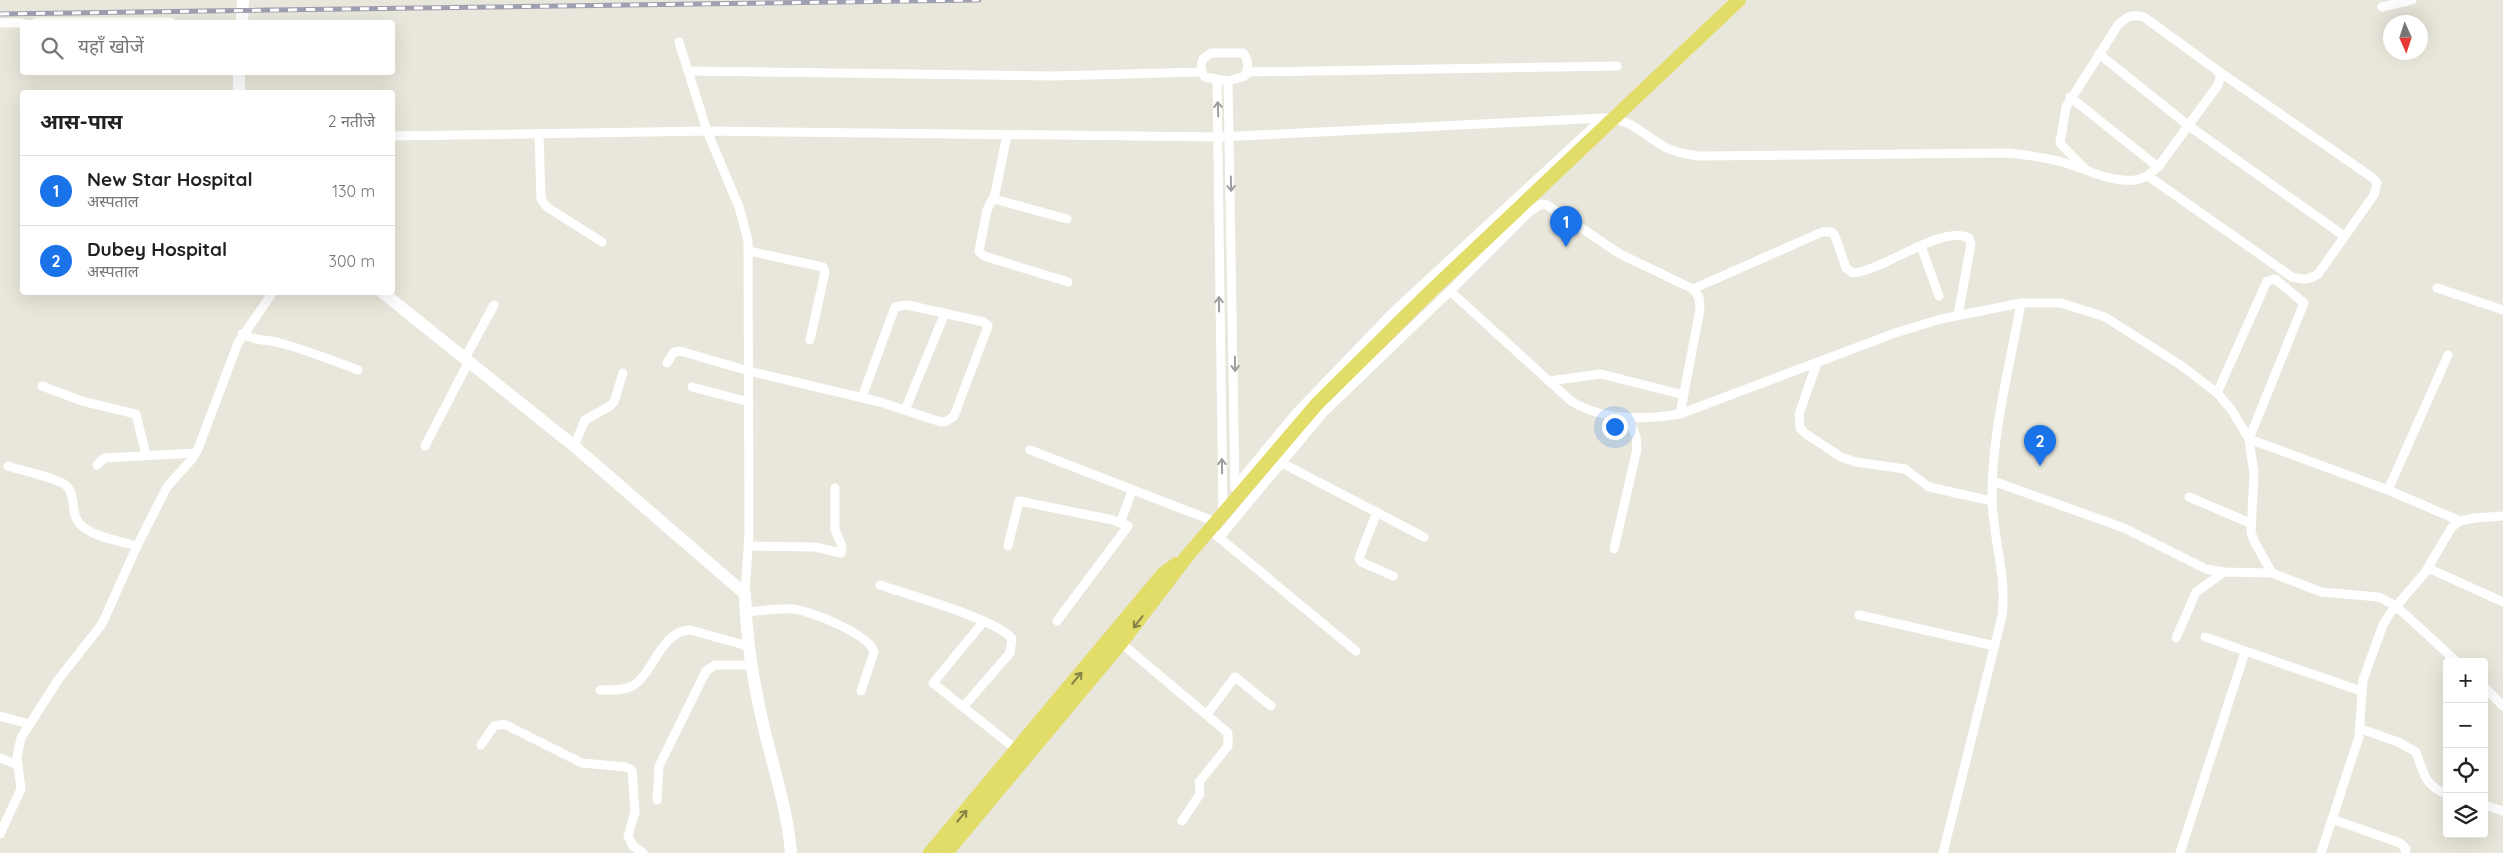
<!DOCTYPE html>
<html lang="hi">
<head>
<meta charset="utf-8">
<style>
	:root { --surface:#fff; --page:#f2f2f2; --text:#222; --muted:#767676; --line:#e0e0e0; --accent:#1a73e8 }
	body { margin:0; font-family:Quicksand,"Noto Sans Devanagari",sans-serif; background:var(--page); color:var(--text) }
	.controls { position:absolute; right:15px; bottom:15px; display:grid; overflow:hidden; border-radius:5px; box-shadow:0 5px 20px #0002 }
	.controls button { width:45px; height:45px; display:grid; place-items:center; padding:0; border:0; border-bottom:1px solid var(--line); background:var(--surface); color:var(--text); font:25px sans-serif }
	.compass { position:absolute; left:2383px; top:15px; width:45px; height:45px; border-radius:50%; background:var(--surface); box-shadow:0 5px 20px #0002; rotate:177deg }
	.you { position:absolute; left:1614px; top:426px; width:18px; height:18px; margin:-12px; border:4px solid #fff; border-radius:50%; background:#1a73e8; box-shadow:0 0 0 8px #1a73e833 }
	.badge { display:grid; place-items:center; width:32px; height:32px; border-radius:50%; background:var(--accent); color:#fff; font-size:16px; font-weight:700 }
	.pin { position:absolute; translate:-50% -41px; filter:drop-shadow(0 1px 2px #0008) }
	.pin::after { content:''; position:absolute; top:26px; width:18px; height:15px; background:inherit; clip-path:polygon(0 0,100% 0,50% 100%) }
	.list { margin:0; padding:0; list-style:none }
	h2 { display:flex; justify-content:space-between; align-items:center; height:65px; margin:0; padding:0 20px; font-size:21px }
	h2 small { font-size:16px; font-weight:400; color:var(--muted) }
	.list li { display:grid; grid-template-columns:32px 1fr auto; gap:15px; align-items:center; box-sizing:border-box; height:70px; padding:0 20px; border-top:1px solid var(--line) }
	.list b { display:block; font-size:19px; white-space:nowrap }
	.list p { margin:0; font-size:16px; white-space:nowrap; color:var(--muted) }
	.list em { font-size:16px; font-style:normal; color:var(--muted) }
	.icon { flex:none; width:28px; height:28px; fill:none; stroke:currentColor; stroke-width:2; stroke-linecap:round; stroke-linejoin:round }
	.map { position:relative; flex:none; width:2503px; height:853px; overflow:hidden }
	.search { position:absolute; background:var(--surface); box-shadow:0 5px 20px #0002; left:20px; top:20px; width:375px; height:55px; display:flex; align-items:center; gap:12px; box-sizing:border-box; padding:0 18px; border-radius:5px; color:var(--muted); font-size:19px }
	.panel { position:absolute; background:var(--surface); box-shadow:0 5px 20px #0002; left:20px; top:90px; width:375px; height:205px; border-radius:5px }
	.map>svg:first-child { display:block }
</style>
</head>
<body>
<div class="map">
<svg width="2503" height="853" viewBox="0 0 2503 853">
	<rect width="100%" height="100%" fill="#e9e6db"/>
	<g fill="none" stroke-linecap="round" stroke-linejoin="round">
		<g stroke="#fff" stroke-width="9">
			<path d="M2382 7 2412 0"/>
			<path d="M36 22H171"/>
			<path d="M0 23H22"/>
			<path d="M679 42 707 131 739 207 748 240 749 534 745 594"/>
			<path d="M1211 53H1243C1249 61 1249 67 1245 76L1228 81 1205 77C1200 71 1200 66 1203 59Z"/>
			<path d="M2099 54 2189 126 2344 236"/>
			<path d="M688 71 1053 76 1201 72"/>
			<path d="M1247 72 1617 66"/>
			<path d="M1217 80 1223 515"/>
			<path d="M1228 81 1235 488"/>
			<path d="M2070 97 2158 167"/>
			<path d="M539 134 541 199 547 207 602 242"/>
			<path d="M1007 135 995 194 987 210 979 251 984 256 1068 282"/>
			<path d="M392 136 707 131 1219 137 1603 118C1633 119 1642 135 1667 148 1677 153 1687 154 1698 156L2008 153C2027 155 2046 157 2065 163 2086 169 2112 183 2135 180 2145 179 2151 173 2158 167L2218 85 2220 78 2218 71 2144 17C2132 14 2127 16 2118 25L2066 107 2060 143 2085 169"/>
			<path d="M2148 176 2292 277C2303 280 2309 280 2318 274L2374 195 2377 183 2373 178 2218 71"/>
			<path d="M994 199 1067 219"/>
			<path d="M1921 246 1939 296"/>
			<path d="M749 251 823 267 825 272 810 340"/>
			<path d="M2437 288 2503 310"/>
			<path d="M1693 289 1822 232H1832L1835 236 1846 268 1853 273C1883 271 1942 224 1969 238L1971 244 1958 315"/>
			<path d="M1450 291 1571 401C1603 421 1644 420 1680 414L1895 333 1941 319 2021 303H2061L2105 317 2182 366 2217 393 2231 409 2249 439 2388 490 2460 521"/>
			<path d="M242 334C260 343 264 338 280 343 306 350 332 360 358 370"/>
			<path d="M465 358 494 305"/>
			<path d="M667 363 674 352 680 351 749 371 880 402 941 422 947 421 954 416 988 326 984 322 907 305 895 307 862 397"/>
			<path d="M1817 363 1799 414 1800 428 1806 434 1841 457 1856 462 1905 469 1929 487 1992 501"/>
			<path d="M1549 381 1601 374 1684 395"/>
			<path d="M42 386 82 401 136 414 146 455"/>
			<path d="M692 387 749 402"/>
			<path d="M2217 393 2267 281 2275 279 2304 303 2249 439 2254 474 2251 532 2254 541 2272 573"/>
			<path d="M905 410 945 313"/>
			<path d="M425 446 469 361"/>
			<path d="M574 446 585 420 610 406 614 402 623 373"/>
			<path d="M1030 450 1216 522"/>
			<path d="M1280 462 1424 537"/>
			<path d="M97 465 104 458 195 453"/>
			<path d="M8 466C26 472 48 475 64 484 77 492 70 513 79 523 91 537 120 541 137 546"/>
			<path d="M1993 481 2124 528 2206 569 2224 572 2272 573 2321 592 2379 597 2396 606 2457 662"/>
			<path d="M1235 487 1296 413 1392 313 1603 118"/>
			<path d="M2388 490 2448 355"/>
			<path d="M2189 497 2250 523"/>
			<path d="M1377 512 1359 558 1361 562 1393 576"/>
			<path d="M1120 523 1132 491"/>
			<path d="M1216 535 1356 651"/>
			<path d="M1219 538 1323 413 1450 291 1528 213 1541 204 1547 205 1620 254 1693 289 1699 297 1700 309 1680 414"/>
			<path d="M749 546 815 547 841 553 842 546 835 530V488"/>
			<path d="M1008 546 1019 501 1113 520 1128 526 1057 621"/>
			<path d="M1614 549 1637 449 1636 436 1628 418"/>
			<path d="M2428 568 2503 602"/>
			<path d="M880 585C906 594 999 620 1012 639L1010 653 963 707"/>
			<path d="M746 612C761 611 778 608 793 609 811 611 869 634 874 652L861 691"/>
			<path d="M1859 615 1995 646"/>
			<path d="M984 621 933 683 1017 750"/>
			<path d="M2205 637 2361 691"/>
			<path d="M2176 638 2196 592 2224 572"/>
			<path d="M1121 643 1228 733V746L1199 782 1200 794 1182 821"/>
			<path d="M2484 687 2503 706"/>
			<path d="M600 690C610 690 623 691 632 686 654 674 660 631 690 630L748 646"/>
			<path d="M1207 714 1235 677 1271 706"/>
			<path d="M0 716 29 724"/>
			<path d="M2361 729 2398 742 2416 752C2423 771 2425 787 2447 794"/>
			<path d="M481 745 494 726 504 724 582 763 626 767 632 770 635 812 628 836 633 846 643 853"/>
			<path d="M0 758 18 765"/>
			<path d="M657 800 659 766 706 671 715 665H752"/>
			<path d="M2484 805 2503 811"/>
			<path d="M2332 819 2400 843 2406 849 2405 853"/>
			<path d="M0 834 21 789 17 757 21 738 58 680 102 624 137 546 167 487 192 459 198 449 238 343 273 292"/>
			<path d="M1943 853 2002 616C2007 576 1993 538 1992 499 1991 437 2010 365 2021 303"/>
			<path d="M2180 853 2245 652"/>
			<path d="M2321 853 2359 737 2363 680 2383 625 2391 612 2424 574 2452 527 2460 521 2474 518 2503 516"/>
		</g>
		<g stroke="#fff" stroke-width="12">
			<path d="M242 22 243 0"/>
			<path d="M239 92V72"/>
			<path d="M382 292 574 446 745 594C746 634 752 675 761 715 771 761 787 806 791 853"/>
		</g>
		<g stroke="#e2dc68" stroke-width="14">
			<path d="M930 853 1163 574 1176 564"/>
			<path d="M946 853 1121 643 1188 555 1317 404 1430 292 1739 0"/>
		</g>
		<g stroke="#a09fb1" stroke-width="5">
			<path id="rail" d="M0 14 979 0"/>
		</g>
		<use href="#rail" stroke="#fff" stroke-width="3" stroke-dasharray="9" stroke-linecap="butt"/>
	</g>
	<defs><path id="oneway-shaft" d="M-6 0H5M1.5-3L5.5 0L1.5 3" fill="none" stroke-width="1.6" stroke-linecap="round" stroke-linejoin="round" transform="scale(1.25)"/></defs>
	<g stroke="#9e9e9e">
		<use href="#oneway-shaft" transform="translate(1218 109) rotate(-92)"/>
		<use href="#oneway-shaft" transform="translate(1231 184) rotate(89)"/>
		<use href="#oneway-shaft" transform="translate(1219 304) rotate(-90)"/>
		<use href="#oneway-shaft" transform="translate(1235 364) rotate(89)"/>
		<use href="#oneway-shaft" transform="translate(1222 466) rotate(-91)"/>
	</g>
	<g stroke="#858248">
		<use href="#oneway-shaft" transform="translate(1138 622) rotate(128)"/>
		<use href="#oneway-shaft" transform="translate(1077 678) rotate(-50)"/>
		<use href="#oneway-shaft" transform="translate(962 816) rotate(-50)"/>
	</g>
</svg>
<div class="controls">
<button>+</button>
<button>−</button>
<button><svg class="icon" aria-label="locate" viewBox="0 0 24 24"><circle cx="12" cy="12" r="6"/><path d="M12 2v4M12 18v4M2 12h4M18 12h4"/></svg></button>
<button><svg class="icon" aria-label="layers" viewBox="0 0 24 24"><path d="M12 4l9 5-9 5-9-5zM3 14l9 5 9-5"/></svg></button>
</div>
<svg class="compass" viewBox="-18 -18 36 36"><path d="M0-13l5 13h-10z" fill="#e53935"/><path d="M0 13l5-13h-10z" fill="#767676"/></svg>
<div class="you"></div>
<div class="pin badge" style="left:1566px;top:247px">1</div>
<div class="pin badge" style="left:2040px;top:466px">2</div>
<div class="search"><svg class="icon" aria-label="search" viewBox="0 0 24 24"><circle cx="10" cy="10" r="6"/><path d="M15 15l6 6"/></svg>यहाँ खोजें</div>
<section class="panel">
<h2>आस-पास<small>2 नतीजे</small></h2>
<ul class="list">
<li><span class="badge">1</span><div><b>New Star Hospital</b><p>अस्पताल</p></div><em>130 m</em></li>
<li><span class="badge">2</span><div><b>Dubey Hospital</b><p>अस्पताल</p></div><em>300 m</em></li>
</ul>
</section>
</div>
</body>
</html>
